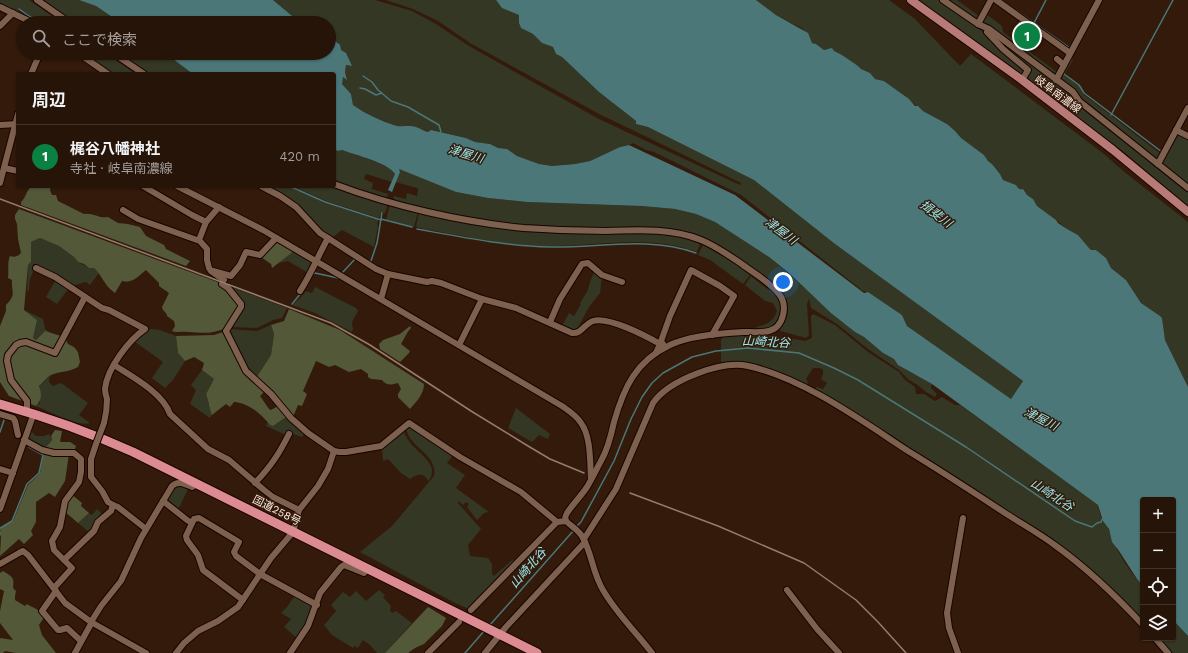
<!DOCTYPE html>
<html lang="ja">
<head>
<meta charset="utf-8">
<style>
	:root { --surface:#261408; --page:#322116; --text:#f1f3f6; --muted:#a49e9c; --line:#423329; --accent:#0b8043 }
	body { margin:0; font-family:"Work Sans","Noto Sans JP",sans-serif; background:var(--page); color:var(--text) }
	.controls { position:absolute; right:12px; bottom:12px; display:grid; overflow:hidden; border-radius:4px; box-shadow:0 1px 3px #0004 }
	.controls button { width:36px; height:36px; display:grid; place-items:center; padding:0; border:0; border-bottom:1px solid var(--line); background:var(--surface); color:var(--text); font:20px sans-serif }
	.you { position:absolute; left:783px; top:282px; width:14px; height:14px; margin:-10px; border:3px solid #fff; border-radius:50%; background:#1a73e8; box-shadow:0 0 0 6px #1a73e833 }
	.badge { display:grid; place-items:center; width:26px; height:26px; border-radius:50%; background:var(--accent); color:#fff; font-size:13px; font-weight:700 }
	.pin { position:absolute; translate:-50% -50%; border:2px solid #fff; box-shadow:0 1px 4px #0006 }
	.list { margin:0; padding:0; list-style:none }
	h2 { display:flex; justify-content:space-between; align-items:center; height:52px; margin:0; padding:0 16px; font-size:17px }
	h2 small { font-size:13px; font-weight:400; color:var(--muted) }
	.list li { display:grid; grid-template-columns:26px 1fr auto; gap:12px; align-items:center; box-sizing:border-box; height:64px; padding:0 16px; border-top:1px solid var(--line) }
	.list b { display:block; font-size:15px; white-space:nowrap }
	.list p { margin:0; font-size:13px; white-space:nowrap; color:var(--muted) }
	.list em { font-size:13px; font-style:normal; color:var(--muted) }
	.icon { flex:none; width:22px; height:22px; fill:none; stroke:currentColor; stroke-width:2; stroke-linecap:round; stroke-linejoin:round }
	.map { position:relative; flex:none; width:1188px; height:653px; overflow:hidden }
	.search { position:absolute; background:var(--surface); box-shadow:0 1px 3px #0004; left:16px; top:16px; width:320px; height:44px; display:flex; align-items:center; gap:10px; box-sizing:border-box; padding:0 14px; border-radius:22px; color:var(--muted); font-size:15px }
	.panel { position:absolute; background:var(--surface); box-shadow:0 1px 3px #0004; left:16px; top:72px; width:320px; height:116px; border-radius:4px }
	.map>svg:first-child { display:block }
</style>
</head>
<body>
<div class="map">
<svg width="1188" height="653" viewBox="0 0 1188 653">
	<rect width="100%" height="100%" fill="#331a0a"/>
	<g fill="#343723">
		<path d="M0 0H29L62 23H40L19 9 18 11 36 23 0 5Z"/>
		<path d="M41 0H79L96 6 121 23H75Z"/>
		<path d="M273 0H375L412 11 436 24 469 46 599 119 740 185 741 183 647 137 601 115 470 43 438 21 413 9 386 0H496C502 9 510 10 519 15V23L521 28 533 34 542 43 553 47 556 54 562 57C574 68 586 80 599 92 611 102 623 111 636 121V124L648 127 754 180 835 244 1023 381 1011 399 907 326 902 315 868 292 863 291 741 195 654 152 646 150 633 143 629 145 620 147 590 161 575 164 552 166 539 164 517 156 506 149 498 148 490 144 475 142 466 138 432 130 428 132C423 131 420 128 416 127 410 125 403 127 397 126 382 121 366 114 353 105L351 94 342 84V77L347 79 345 72 346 65 352 66 332 38 329 36V23H303L297 20Z"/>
		<path d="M756 0H889L915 19 960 66 971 54 1104 154 1122 170 1188 222V387L1165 340 1162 318 1141 303 1126 280 1111 268 1106 258 1096 250H1091L1089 248 1078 235 1067 229 1056 220 1037 206 1033 199 1027 195 1023 190 1018 188 1016 185 1003 180 1000 174 992 164 988 161 984 155 960 138 947 124 923 111 894 88 884 81 875 79 870 73 860 69 842 55 828 49 824 50 816 44 812 43 803 29 776 15Z"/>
		<path d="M916 0H939L982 31 1025 70 1022 75Z"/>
		<path d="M946 0H957L979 16 976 18Z"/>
		<path d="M986 14 1002 26 1003 32 1057 72 1054 76 984 24 983 20Z"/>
		<path d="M994 35 1072 94 1188 191V206L1124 152 1027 79 1031 71 993 36Z"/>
		<path d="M83 53H105L136 74H113Z"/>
		<path d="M118 53H165L193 74H148Z"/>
		<path d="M1070 58 1073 60 1064 75 1078 85 1083 94 1161 154 1159 160H1157L1081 99 1060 80V78Z"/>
		<path d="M1178 135H1181L1188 138V185L1163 165V161Z"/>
		<path d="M334 146 337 149C345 151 394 166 395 173 395 176 392 180 392 182L366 174 364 179 373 183 372 189 388 194 387 198 334 181Z"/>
		<path d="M399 169 456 192 488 198 527 202 642 206 675 209 696 214 715 222 769 257 855 332 864 337 883 353 894 359 898 365 932 384 931 388 937 394 935 397 926 392 919 386 909 380 899 370 868 349 837 324 811 308 809 299 807 304 809 335 806 338 780 331C780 327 782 326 784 323 792 310 787 298 777 288L695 236 523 226 483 220 451 214 393 200 394 196 406 199 407 193 417 196 418 190 417 188 395 182 398 176Z"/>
		<path d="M264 186H287L325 203 378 220 377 225 378 226 374 247 342 230 332 238 320 231 297 206Z"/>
		<path d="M292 186H330L354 195 388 204 385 213H382L379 218 326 201Z"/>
		<path d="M390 204 418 212 414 227 386 220Z"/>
		<path d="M419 212C469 225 519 232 570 234 603 234 636 231 668 235 679 236 690 240 700 244L697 252C690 250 683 247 676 246 637 237 591 246 551 246 505 246 460 236 416 227Z"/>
		<path d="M40 238 59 246 74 257 78 262 89 268H94L99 273 90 285 86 282 72 286 34 269 30 279 29 290 27 292 28 265 31 262V242Z"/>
		<path d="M703 245 731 261 750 275 743 284 710 260 698 255Z"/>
		<path d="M294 251 313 262 308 273 288 261 278 263Z"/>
		<path d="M595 271 602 277 600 293 589 307 576 331H572L562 326 569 313 574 316 581 304 580 303 587 292 591 279Z"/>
		<path d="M751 276C756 280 761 284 766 288 770 290 774 292 777 295 785 305 782 323 770 328 764 330 757 329 751 329 763 325 773 324 777 311L773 303 765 301 745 285Z"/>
		<path d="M56 279 69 288 57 304 46 297Z"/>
		<path d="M228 286 287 308 282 318 273 320 257 328 232 327Z"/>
		<path d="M315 287 356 308 358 311 352 322 353 329 352 332 315 313 292 305 301 297 306 291 312 293Z"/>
		<path d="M24 310 43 319 45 329 52 334 45 331 36 340 33 338 37 320Z"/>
		<path d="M813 314 835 325 868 352 899 372 905 380 915 387 916 394H924L935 401 942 397 955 405H960L1098 505C1099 511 1101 518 1104 522 1106 525 1108 527 1109 530 1113 546 1131 574 1143 586V621C1117 591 1087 566 1055 542L859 415 814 390 817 387 823 389 827 383 821 379 823 374V370L820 368H813L806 379 808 382 806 386 781 374 721 364V340L723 336C752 333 777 336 805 341L812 338 811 319V316Z"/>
		<path d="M271 325 274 334 271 355 256 378 249 372 229 331 230 329 257 331Z"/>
		<path d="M151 329 160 330 176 336 178 353 185 361 173 380 165 388 152 378 163 362 134 341 147 330Z"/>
		<path d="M202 370 214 379 206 394C209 402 209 408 212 415L210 418 190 404 196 390 191 385Z"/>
		<path d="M50 376C48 381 49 383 53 386L60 383 64 385 88 403 79 415 90 423C79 427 48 411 36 406L40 403 39 387Z"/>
		<path d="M516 408 550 434 548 439 539 435 532 442 508 428Z"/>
		<path d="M286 417 304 434 302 437 288 432 286 435 266 426 268 422 270 425 273 426Z"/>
		<path d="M408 427 412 428 453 455 447 463 465 475 456 488 489 512 484 513 477 520 467 507 469 504 466 502 463 505 459 501 458 503 481 529 468 545 470 556 488 558 492 564V574L494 576 511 561 517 559 518 560 469 609 455 603 360 552 392 526 434 476C438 454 409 448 406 428Z"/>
		<path d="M30 430 36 436H44L49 434 52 440 48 444 46 450 27 440Z"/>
		<path d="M403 431C406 436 408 441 412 445 420 454 441 467 428 481 424 472 417 474 410 479L401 473 388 459 383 461 382 448Z"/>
		<path d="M180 485 188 489 178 510 166 501 172 488Z"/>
		<path d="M97 509 103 515 90 533 78 523 89 513 92 515Z"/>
		<path d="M379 590 385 595 383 597 391 606 390 610 392 613 396 611 412 623 385 653H377L371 646 363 640 358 648 354 646 353 648 332 635 324 625 336 611 331 605 343 592 350 597 356 591 366 601Z"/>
		<path d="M296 594 314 607 307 624 297 638 284 627 291 619 281 613 287 607Z"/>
		<path d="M1173 620 1188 636V653H1172L1158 638H1173Z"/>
	</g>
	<g fill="#535839">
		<path d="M32 186H51L50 190 52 195H56L58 201 84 214C92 212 100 219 108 217L118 223 128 224 140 227 146 236 164 245 166 249 190 261 186 266 21 205V202C26 198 26 190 32 186Z"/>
		<path d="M19 209 220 283 228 289 239 306 224 329C210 334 203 333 188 332 183 331 178 333 172 331L175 326 174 321 167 316C167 312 162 311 162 307L169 293 159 286V283L146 270C138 276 133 284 122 281L115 293C103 284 104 278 94 268H89L84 264 78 262 74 257 59 246 40 238 31 242V262L28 265 24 310 37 320 33 338 36 340 45 331 61 336 65 338 68 344 74 347 78 352 80 362 78 367C70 372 60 371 51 375 46 378 43 383 39 386 42 394 42 400 36 406L9 396 0 382V326L6 311V305C17 293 11 293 12 280L8 278C9 272 7 261 10 256 15 258 18 256 21 253L18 239 17 224 15 219V215Z"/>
		<path d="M276 241 294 251 272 268 271 264 261 257Z"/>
		<path d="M289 309 340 330 424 384C424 394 416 402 410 409L398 397V394L401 389 398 383C391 385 387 386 382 380L371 379 368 377V374L361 369 349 372 335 365 329 367 316 361 303 391 307 394 302 406 298 405 293 417 280 401 256 378 271 355 274 334 271 325 284 321Z"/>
		<path d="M410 326 411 328C406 333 405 338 401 344L410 351 409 353 400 362 380 349 379 344 383 340 400 334Z"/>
		<path d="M223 332 225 333 241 367 265 391 260 396 269 409 271 410 278 406 286 417 273 426 270 425C261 414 249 403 234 402L230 407 226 404 212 415C209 408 209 402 206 394L214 379 202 370 204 363 194 357 185 361 178 353 176 336 214 335Z"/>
		<path d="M55 430 62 431 60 442H70L76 446 74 452 46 450V447L52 440 51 436Z"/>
		<path d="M44 453 69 454 65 481 55 497 49 493 36 502V522L31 531 33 535 24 544 19 539 0 556C0 547 2 537 0 528L13 521 28 485 40 473Z"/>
		<path d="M71 494 82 503 81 506 89 513 78 523 64 511Z"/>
		<path d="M3 571C11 576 15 577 13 588L16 591 15 596V600L25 606 27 604C34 609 42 609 43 619L39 625 42 635 56 653H16L5 651 3 653H0V638L13 640 0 623V611L4 591 0 589V573Z"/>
		<path d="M428 607 446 618 442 626 424 644 415 648 408 653H385Z"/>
	</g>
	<g fill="#4b7779">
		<path d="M79 0H273L297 20 303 23H121L96 6Z"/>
		<path d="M496 0H756L776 15 808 33 812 43 816 44 824 50 832 48 834 51 842 55 858 66 861 69 870 73 875 79 884 81 909 99 915 106H918L923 111 947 124 955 131 961 138 984 155 988 161 992 164 1000 174 1003 180 1016 185C1018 188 1019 190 1023 189L1027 195 1033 199 1037 206 1056 220 1058 223 1067 229 1078 235 1089 248 1091 250H1096L1106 258 1111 268 1126 280 1141 303 1160 316 1162 318 1165 340 1188 387V636L1173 620V500H1143V586L1137 579 1119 551 1112 542 1109 529 1103 521 1098 505 932 384 898 365 894 359 883 353 864 337 855 332 831 313 789 273 769 257 715 222 696 214 675 209 642 206 527 202 488 198 456 192 399 169 400 172 392 192 388 190 395 174C389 163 355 155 342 150L337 151 334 146V74H193L165 53H329V36L340 45 341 50 346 53 352 66 346 65 345 72 347 80 343 77 342 84 351 94 353 105C366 114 381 121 397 126 403 127 410 125 416 127 420 128 423 131 428 132L431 130 466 138 475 142 490 144 498 148 507 149 517 156 539 164 552 166 575 164 590 161 620 147 629 145 735 195 864 293 868 292 902 315 907 326 1011 399 1023 381 835 244 754 180 648 127 636 124V121C624 111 611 102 599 92 586 80 574 68 562 57L556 54 553 47 542 43 533 34 521 28 519 23V15L502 8Z"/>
	</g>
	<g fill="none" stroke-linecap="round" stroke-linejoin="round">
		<g stroke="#4b7779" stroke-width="1.5">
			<path d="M1001 0 1070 48"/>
			<path d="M19 9 39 23"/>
			<path d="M1034 23 1046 0"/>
			<path d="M1013 36 1021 20"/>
			<path d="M1064 74 1079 85 1084 93 1162 152"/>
			<path d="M363 76 372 82 378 90 391 101 408 107 439 125 441 132"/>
			<path d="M360 88 365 89 376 95 382 93"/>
			<path d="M1111 115 1173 0"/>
			<path d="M1181 129 1188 133"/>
			<path d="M289 186 325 202 381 220"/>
			<path d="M381 219 412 227"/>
			<path d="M417 229C461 237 505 246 550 247 599 248 648 236 696 253"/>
			<path d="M371 261 377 243 382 213"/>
			<path d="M342 273 356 258"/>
			<path d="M312 274 315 273 338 278"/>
			<path d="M292 304 301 293"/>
			<path d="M0 432 4 420"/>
			<path d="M576 527 581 522 614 461 631 419 642 397 652 383 663 373 692 357 716 351 748 348 799 353 834 368 858 380 966 447 1075 521 1092 527 1097 523 1101 522 1103 518H1104"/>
			<path d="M0 528 12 521 27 484 39 473 43 455 29 447"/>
			<path d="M0 532V535"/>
			<path d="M489 626 574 530"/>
			<path d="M465 653 485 630"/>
		</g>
		<g stroke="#190400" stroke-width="8">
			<g id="minor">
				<path d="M37 0 70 23"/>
				<path d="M943 0 978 24 989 29 1073 92 1079 101 1188 188"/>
				<path d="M996 0 1070 53"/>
				<path d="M0 7 33 23"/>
				<path d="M978 24 991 0"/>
				<path d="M0 26 13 13"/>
				<path d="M987 32 1003 49 1028 70 1022 80"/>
				<path d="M78 53 108 74"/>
				<path d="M113 53 144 74"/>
				<path d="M1057 59 1064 65"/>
				<path d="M31 74 40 53"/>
				<path d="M1056 80 1099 0"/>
				<path d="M0 125 18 124"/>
				<path d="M1176 130 1188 136"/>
				<path d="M1158 164 1188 108"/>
				<path d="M4 168 18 171"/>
				<path d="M0 183 18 114"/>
				<path d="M334 184C392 206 462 222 524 228 551 230 579 231 606 231 638 230 671 228 701 240 716 246 730 256 743 265 755 274 770 282 779 294 788 305 784 327 769 331 761 333 752 332 744 332 723 333 689 336 670 345 636 361 624 387 614 422 611 436 608 449 601 461 596 470 592 479 587 487 581 496 573 504 567 513 565 517 565 517 566 521"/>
				<path d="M143 186 192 215 206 222"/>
				<path d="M177 186 263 230 562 406C569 411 577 416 581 423 591 436 590 463 591 479"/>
				<path d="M261 186 280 196 296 207 320 233 376 269 388 274 427 282 432 281 441 283 482 299 516 308 572 333C582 334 584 324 593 321 608 316 646 336 660 344L656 353"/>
				<path d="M219 207 206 222 199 240 207 249V260L209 268 211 271 224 280"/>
				<path d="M123 210 138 219 197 240H199"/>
				<path d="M36 268 55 277 102 308 109 310 145 329C129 340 107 368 105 389 105 392 106 396 107 399 107 407 106 415 104 423"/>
				<path d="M213 271 231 276 240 265 246 252 260 255 276 238"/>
				<path d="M222 284 228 288 241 304V307L226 331 246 371 271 394 291 418 308 433 334 451 339 452H346L381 446 409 423 460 457 521 492 557 522"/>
				<path d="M300 291C311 274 318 256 328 238"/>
				<path d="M381 299 388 274"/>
				<path d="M550 322 560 299 582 264 588 263 602 275 622 282"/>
				<path d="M663 344H660L670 316 691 270 720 286 734 296 712 335"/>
				<path d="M459 345 482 299"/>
				<path d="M114 365C131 376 163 393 170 414L208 449 229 460 264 490 273 497 299 510"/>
				<path d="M27 411V401L11 380 7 361 8 355 16 345 20 343 26 342 55 353 85 297"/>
				<path d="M0 414 13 418 15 421 18 435"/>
				<path d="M24 440 42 450 54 453H74L81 459V472L79 482 65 501 60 527 52 541 54 550 72 568 54 588"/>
				<path d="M0 469 13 473"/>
				<path d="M255 483C271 466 279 454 289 434"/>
				<path d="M163 501 187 520 192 523"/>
				<path d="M113 505 118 507 146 529"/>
				<path d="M0 509 34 413"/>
				<path d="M584 539 616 489 653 403C669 380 722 360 748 366 803 378 862 421 908 451 941 471 973 492 1005 513 1022 524 1040 534 1056 546 1088 569 1116 596 1143 625"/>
				<path d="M64 560 94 531 98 522 111 511 113 505 108 502 102 491 91 477V459L96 444"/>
				<path d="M0 564 19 553 23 551 28 555 65 603 91 622 146 653"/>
				<path d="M787 590 817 629 839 653"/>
				<path d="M56 591 42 611 58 630H60L67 628 81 641"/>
				<path d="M243 600 203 570 198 555 187 540 186 536 194 519 199 518 239 542 234 552 236 556 260 574 317 605"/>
				<path d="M471 610 557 522 566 521C571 526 580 531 583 538 592 554 593 574 603 590 616 613 636 632 652 653"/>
				<path d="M91 622 101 606 121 581 141 538 172 486C178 480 185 484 192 487L196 484"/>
				<path d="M1155 638 1168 653"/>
				<path d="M75 653 92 622"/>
				<path d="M176 653 184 643 198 631 218 621 238 607 271 558 293 532 299 510 318 486 328 469 334 451"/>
				<path d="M290 653 308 626 320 593 341 567 344 565 364 573 367 568"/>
				<path d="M428 653 459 622"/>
				<path d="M485 653 506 627 585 542"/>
				<path d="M958 653 949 628 947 613 963 518"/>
			</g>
		</g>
		<g stroke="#190400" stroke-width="10">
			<path id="major" d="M911 0 1022 80 1113 150 1188 212"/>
		</g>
		<g stroke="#190400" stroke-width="11">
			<path id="highway" d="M0 404C47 417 89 432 133 452L537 653"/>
		</g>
		<use href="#minor" stroke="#7e604e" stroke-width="6"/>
		<use href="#major" stroke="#b77a77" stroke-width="8"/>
		<use href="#highway" stroke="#dd8b92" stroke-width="9"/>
		<g stroke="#937d70" stroke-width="1.5">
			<path d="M0 199 331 323 370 345 471 411 528 446 550 459 584 473"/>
			<path d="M630 493 718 526 804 563 856 600 878 622 906 653"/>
		</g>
		<g stroke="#190400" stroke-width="8" stroke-linecap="butt">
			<path id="minor-bridge" d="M96 444 104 423"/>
		</g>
		<use href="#minor-bridge" stroke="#7e604e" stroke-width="6"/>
	</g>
	<g text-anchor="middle" stroke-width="3" stroke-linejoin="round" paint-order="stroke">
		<g font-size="11" fill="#feece2" stroke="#331a0a">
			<text transform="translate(1058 94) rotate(37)" y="4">岐阜南濃線</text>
			<text transform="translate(277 510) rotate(27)" y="4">国道258号</text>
		</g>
		<g font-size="12" font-style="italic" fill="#9aeaed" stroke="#331a0a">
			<text transform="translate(466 154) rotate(17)" y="4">津屋川</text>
			<text transform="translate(936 214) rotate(37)" y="4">揖斐川</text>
			<text transform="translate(781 231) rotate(37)" y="4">津屋川</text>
			<text transform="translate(766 342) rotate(3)" y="4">山崎北谷</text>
			<text transform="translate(1041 419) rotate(27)" y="4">津屋川</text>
			<text transform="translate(1052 495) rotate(33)" y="4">山崎北谷</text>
			<text transform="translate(528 568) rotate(-49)" y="4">山崎北谷</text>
		</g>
	</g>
</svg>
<div class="controls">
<button>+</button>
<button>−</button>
<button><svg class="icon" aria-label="locate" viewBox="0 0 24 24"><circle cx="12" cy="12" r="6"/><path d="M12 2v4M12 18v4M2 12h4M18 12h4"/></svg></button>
<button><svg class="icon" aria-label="layers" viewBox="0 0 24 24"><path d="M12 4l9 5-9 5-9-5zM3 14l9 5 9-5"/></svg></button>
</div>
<div class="you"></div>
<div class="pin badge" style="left:1027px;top:36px">1</div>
<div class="search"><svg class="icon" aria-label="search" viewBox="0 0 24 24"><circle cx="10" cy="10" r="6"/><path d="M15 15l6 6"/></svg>ここで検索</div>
<section class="panel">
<h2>周辺<small></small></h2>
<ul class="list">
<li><span class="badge">1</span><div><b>梶谷八幡神社</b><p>寺社 · 岐阜南濃線</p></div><em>420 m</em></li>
</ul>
</section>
</div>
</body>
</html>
